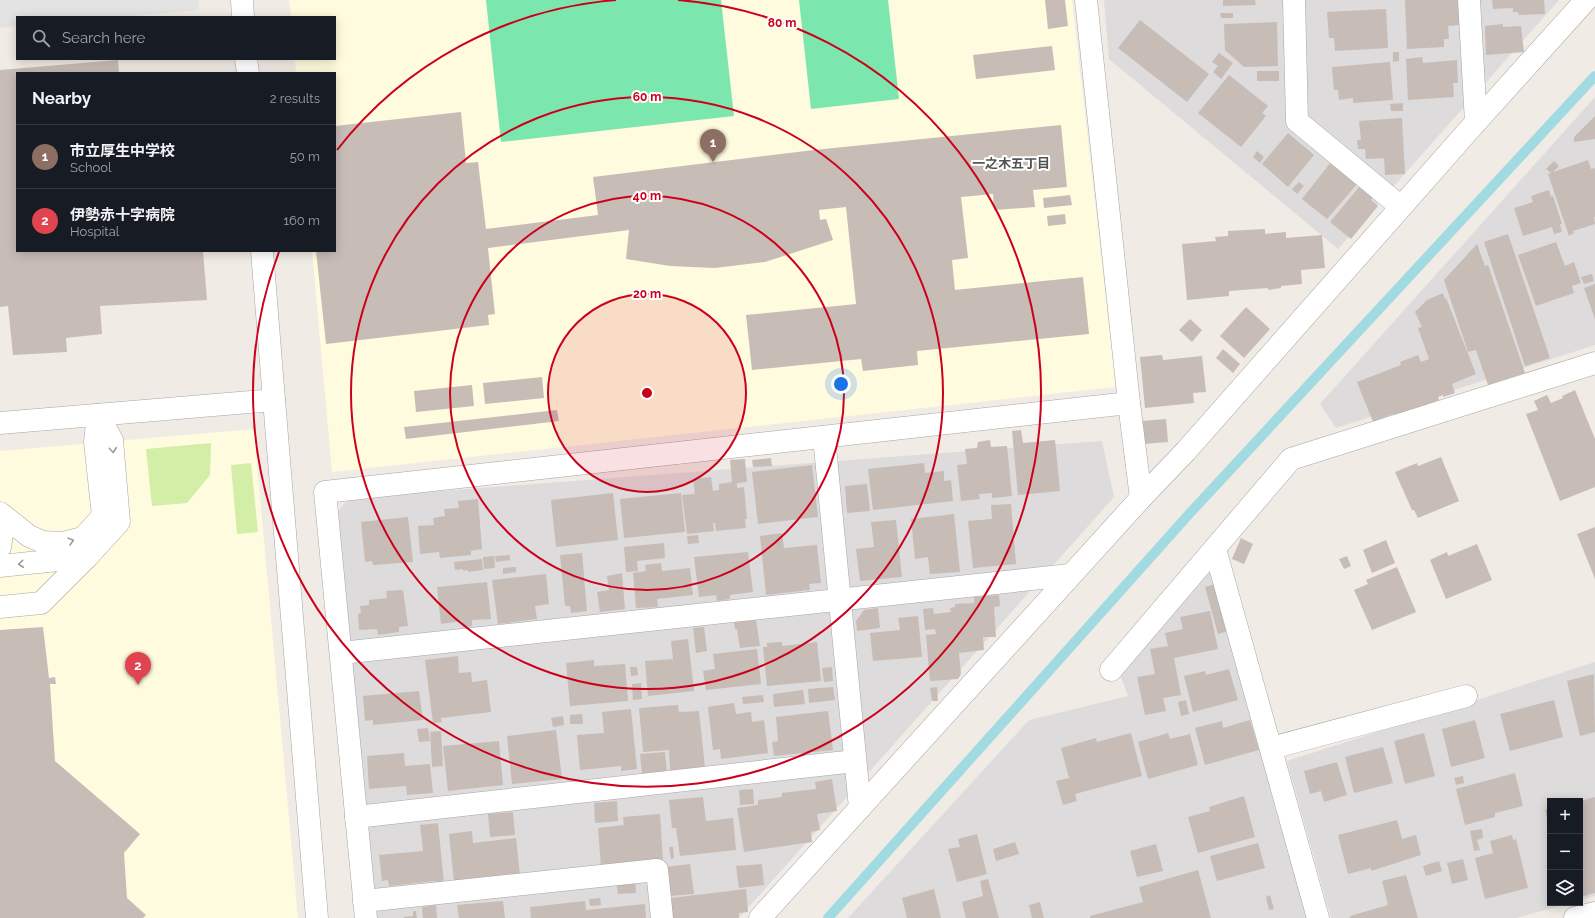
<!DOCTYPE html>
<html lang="en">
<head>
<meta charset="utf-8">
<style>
	:root { --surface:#171b24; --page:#242831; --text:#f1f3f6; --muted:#9ea1a6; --line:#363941; --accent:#e18693 }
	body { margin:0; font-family:Raleway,"Noto Sans JP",sans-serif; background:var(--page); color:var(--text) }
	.controls { position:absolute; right:12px; bottom:12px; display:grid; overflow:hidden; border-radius:0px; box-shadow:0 2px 10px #0003 }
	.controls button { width:36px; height:36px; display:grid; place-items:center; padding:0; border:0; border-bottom:1px solid var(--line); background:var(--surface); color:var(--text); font:20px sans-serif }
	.you { position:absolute; left:841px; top:384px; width:14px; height:14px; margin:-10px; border:3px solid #fff; border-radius:50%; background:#1a73e8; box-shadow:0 0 0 6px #1a73e833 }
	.badge { display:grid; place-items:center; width:26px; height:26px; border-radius:50%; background:var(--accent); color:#fff; font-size:13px; font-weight:700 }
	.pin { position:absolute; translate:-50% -33px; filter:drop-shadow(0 1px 2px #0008) }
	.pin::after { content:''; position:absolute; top:21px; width:14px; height:12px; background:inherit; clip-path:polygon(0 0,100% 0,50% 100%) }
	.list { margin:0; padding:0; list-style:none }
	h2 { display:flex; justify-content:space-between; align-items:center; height:52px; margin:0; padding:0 16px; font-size:17px }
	h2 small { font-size:13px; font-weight:400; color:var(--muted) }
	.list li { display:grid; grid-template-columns:26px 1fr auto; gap:12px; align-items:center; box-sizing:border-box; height:64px; padding:0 16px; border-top:1px solid var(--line) }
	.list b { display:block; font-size:15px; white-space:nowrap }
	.list p { margin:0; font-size:13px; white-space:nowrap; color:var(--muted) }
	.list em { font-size:13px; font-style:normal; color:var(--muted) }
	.icon { flex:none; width:22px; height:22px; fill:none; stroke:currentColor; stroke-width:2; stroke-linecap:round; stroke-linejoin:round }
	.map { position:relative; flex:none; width:1595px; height:918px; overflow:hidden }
	.search { position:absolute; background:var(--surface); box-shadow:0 2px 10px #0003; left:16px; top:16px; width:320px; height:44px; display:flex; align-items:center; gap:10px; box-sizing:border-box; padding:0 14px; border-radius:0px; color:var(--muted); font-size:15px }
	.panel { position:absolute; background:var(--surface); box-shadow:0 2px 10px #0003; left:16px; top:72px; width:320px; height:180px; border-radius:0px }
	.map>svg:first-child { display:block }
</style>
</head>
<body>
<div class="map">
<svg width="1595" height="918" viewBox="0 0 1595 918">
	<rect width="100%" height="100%" fill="#f0ebe4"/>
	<g fill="#dddbdc">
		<path d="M1104 0H1559L1338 249 1109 59Z"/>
		<path d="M1595 97V345L1336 428 1320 404Z"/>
		<path d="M1102 441 1114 497 739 918H372L338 511 349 498Z"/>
		<path d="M1211 571 1307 918H848L1029 720 1128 696 1120 675Z"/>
		<path d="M1595 662V896L1580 900V801H1550V903H1570L1516 918H1331L1287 761Z"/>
	</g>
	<g fill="#fffbde">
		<path d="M289 0H1072L1116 387 332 472 312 251H335V73H296L295 59H335V17H291Z"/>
		<path d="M254 429 298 918H0V451Z"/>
	</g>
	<g fill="#d3eea6">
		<path d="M211 443 210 475 187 503 152 506 146 449Z"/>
		<path d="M251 463 258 532 237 534 231 465Z"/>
	</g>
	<g fill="#7ce6af">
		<path d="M486 0H721L734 116 501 142Z"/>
		<path d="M799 0H888L899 99 811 109Z"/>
	</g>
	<path fill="#e3e3e3" d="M0 0H198L199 10 122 17H17V26L0 28Z"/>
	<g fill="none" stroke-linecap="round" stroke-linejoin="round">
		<path stroke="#a1dbe1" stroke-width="10" d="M828 918 1190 513 1595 76"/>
	</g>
	<g fill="#c8bcb7">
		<path d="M1045 0H1065L1068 26 1048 29Z"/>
		<path d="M1223 0H1255L1256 5 1223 6Z"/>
		<path d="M1405 0H1459L1460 25 1448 26 1449 39H1444V47L1407 49Z"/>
		<path d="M1492 0H1544L1545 14 1519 15 1518 12H1513V8L1493 9Z"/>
		<path d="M1386 9 1388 48 1335 51 1334 38H1329L1327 12Z"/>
		<path d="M1220 13H1233V18H1221Z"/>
		<path d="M1140 20 1209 74 1187 102 1118 48Z"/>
		<path d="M1277 22 1278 66 1244 67 1225 50 1224 24Z"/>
		<path d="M1503 24V27L1521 26 1524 52 1486 55 1485 26Z"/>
		<path d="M1052 46 1055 70 976 79 973 55Z"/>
		<path d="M1393 52H1399V61L1393 62Z"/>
		<path d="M1219 53 1233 63 1221 79 1213 72 1218 66 1212 62Z"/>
		<path d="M1422 57 1423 63 1457 60 1458 83H1453L1454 97 1408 100 1406 59Z"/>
		<path d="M118 60 119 73H17V251H203L207 300 100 306 102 334 66 338 67 352 13 355 8 306 0 307V70Z"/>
		<path d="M1390 62 1393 100 1353 103V98L1339 100 1338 90H1334L1332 67Z"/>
		<rect x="1257" y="71" width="22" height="10"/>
		<path d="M1229 75 1268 106 1262 113 1266 116 1241 147 1198 113Z"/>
		<path d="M1403 103V111H1391L1390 104Z"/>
		<path d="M461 112 466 163 478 162 486 229 598 215 593 177 814 150 1061 125 1067 187 1033 190 1035 207 994 210 993 194 961 197 968 258 952 260 955 290 1083 277 1089 334 917 351 918 365 863 371 861 359 752 370 746 315 856 304 846 207 819 210 820 220 826 219 833 240 765 262 715 268 670 266 626 259 629 230 488 248 495 314 488 315 489 325 326 344 316 251H335V126Z"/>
		<path d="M1595 116V139L1574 142V137Z"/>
		<path d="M1402 118 1405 174 1385 175 1384 158 1366 159 1365 149H1358L1357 140H1361L1359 121Z"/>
		<path d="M1288 133 1314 155 1288 187 1262 164Z"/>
		<path d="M1257 151 1264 157 1260 163 1253 157Z"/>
		<path d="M1588 160 1591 169 1595 168V217H1594L1595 224 1573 231 1574 233 1569 236 1548 174 1551 173 1546 169 1554 161 1559 166 1553 172Z"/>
		<path d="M1331 162 1357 184 1327 219 1302 199Z"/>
		<path d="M1299 182 1304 186 1297 194 1292 189Z"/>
		<path d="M1360 186 1373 197 1371 200 1378 206 1351 239 1330 222Z"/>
		<path d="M1549 190 1551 197 1553 196 1562 224H1560L1562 232 1554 234 1552 227 1523 236 1514 208 1533 202 1531 196Z"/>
		<path d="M1070 195 1072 205 1044 208 1043 198Z"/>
		<path d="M1065 214 1066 224 1048 226 1047 216Z"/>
		<path d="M1265 229V234L1286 232V238L1322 235 1325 268 1301 270 1302 284 1281 286V288L1268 290V288L1229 291V296L1187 300 1182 244 1216 241 1215 237 1228 236V231Z"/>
		<path d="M1508 234 1550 358 1525 366 1484 242Z"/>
		<path d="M1556 242 1565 266 1574 262 1581 283 1572 286 1574 293 1536 306 1518 255Z"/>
		<path d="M1477 244 1485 266 1488 265 1525 373 1488 385 1476 350 1468 352 1444 280Z"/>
		<path d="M1592 274 1594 281 1584 284 1581 277Z"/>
		<path d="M1595 284V319L1584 288Z"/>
		<path d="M1443 293 1445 299 1446 298 1476 374 1452 384 1455 393 1443 397V395L1438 397 1439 400 1395 417 1393 414 1373 422 1357 382 1401 365 1400 362 1418 355 1421 362 1429 359 1418 328 1422 327 1415 312 1427 300Z"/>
		<path d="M1246 307 1270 329 1244 358 1220 336Z"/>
		<path d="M1190 319 1202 330 1192 342 1179 330Z"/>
		<path d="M1223 349 1240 364 1233 373 1216 358Z"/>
		<path d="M1162 355 1163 360 1202 356 1206 392 1193 393 1194 403 1145 408 1140 357Z"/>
		<path d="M542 377 544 398 485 404 483 383Z"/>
		<path d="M472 385 474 406 416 412 414 391Z"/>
		<path d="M1575 390 1595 439V487L1560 501 1526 414 1538 410 1534 401 1547 395 1551 403 1563 398 1562 396Z"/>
		<path d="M557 410 559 421 406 439 404 427Z"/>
		<path d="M1166 419 1168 442 1143 444 1142 421Z"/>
		<path d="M1021 430 1023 443 1055 440 1060 491 1018 495 1012 431Z"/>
		<path d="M990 440 991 447 1007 446 1012 496 992 498V493L979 494 980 499 961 501 957 465 967 464 965 449 977 448 978 442Z"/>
		<path d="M1441 457 1459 501 1418 518 1414 510H1412L1395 472 1417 463 1418 466Z"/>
		<path d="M771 458 772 466 753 467 752 460Z"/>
		<path d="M745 459 747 482 737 483V488L744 487 747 519H745L746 528 716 531 715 523H713L714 531 687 534 682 495 695 494 693 479 711 477 713 491 719 490V484L732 482 730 460Z"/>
		<path d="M924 463 925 473 944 471V481L951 480 953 501 873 510 868 469Z"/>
		<path d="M812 465 818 517 758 524 752 472Z"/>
		<path d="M867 484 870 511 847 513 845 486Z"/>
		<path d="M613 493 618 540 556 547 551 500Z"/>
		<path d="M681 493 685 532 624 538 620 499Z"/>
		<path d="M478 499 482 549 471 551V555L440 558 439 552 420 554 418 526 434 525 433 518 445 516 444 509 459 508 458 501Z"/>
		<path d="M1011 504 1016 564 973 568 968 521 992 519 991 505Z"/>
		<path d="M954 514 960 572 930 574 928 557 915 559 911 519Z"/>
		<path d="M408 517 413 562 373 565 372 561 365 562 361 522Z"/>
		<path d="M896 520 902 577 860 581 856 549 874 547 871 522Z"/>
		<path d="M1595 527V579L1577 534Z"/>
		<path d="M782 533 784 548 817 545 821 583 809 584 810 590 766 595 760 536Z"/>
		<path d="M698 535 699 543 688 544 687 536Z"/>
		<path d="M1241 538 1253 544 1244 564 1232 559Z"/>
		<path d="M1386 540 1395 563 1372 573 1363 550Z"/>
		<path d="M664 543 665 558 637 561 638 571 626 572 624 547Z"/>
		<path d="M1477 544 1492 580 1446 599 1430 560 1447 552 1448 556Z"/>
		<path d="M748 552 753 592 730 595V599L717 601 716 595 699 597 694 557Z"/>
		<path d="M582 553 587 611 571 613 570 606H565L560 555Z"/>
		<path d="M510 555V560L496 562 495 556Z"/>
		<path d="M494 556 495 568 484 569 483 557Z"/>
		<path d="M1347 556 1351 566 1344 569 1339 559Z"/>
		<path d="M482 559 483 570 468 572V570L463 571V569L455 570 454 562Z"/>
		<path d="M661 563 662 571 690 568 693 595 657 599 658 607 636 608 633 573 646 571 645 565Z"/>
		<path d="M516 567V572L503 574V568Z"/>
		<path d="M1397 567 1416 612 1372 630 1354 590 1368 584 1366 580Z"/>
		<path d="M622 573 625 609 600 612 597 592 609 590 607 576Z"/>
		<path d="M546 574 549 604 535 606 537 619 498 624 492 580Z"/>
		<path d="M487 582 491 619 472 620V626L462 627V621L441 624 437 587Z"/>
		<path d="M1216 584 1229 631 1218 634 1205 587Z"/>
		<path d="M403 590 408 626 399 627V632L378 635 377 629 359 630 358 614 361 613 360 606 369 605V600L387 598 386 591Z"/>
		<path d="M999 595 1000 606 994 607 996 637H983L984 650 959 653 961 674 958 679 930 681 926 635 936 634 935 629 925 630 923 609 933 608 934 614 951 612 950 608 955 607V604L974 603V597Z"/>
		<path d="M878 608 880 628 857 631 856 621 864 610Z"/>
		<path d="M1210 611 1218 649 1174 658 1181 695 1163 698 1166 711 1145 715 1137 677 1155 674 1150 649 1168 646 1165 633 1183 629 1180 617Z"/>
		<path d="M918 616 922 657 873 661 870 633 900 630 898 618Z"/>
		<path d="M756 620 760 646 740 648 737 629H735L734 622Z"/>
		<path d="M43 627 49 678 55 677 56 684H50L55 761 140 834 124 853 127 898 146 915 143 918H0V630Z"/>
		<path d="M704 627 707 651 696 653 693 628Z"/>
		<path d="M688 639 694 691 648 696 645 661 673 659 671 641Z"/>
		<path d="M782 642V646L817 642 821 681 767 686 763 647H767V643Z"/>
		<path d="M757 649 761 684 706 690 703 671 715 669 713 654Z"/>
		<path d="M458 656 459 673 471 672 472 682 487 680 491 712 441 718 442 722 433 723 425 660Z"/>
		<path d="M594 660V666L625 664 628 701 570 706 566 663Z"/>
		<path d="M630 667H637L638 675 631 676Z"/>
		<path d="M832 667 833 681 824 682 822 668Z"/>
		<path d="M1229 669 1238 700 1193 712 1184 676 1205 671 1206 675Z"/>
		<path d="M1594 674 1595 732 1580 736 1567 681Z"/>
		<path d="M641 683 642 699 633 700 632 684Z"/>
		<path d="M833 687 835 700 809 703 808 689Z"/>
		<path d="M937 687 938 701H932L930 688Z"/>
		<path d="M803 690 805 704 774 707 773 694Z"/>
		<path d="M419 691 423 720 373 725V720L365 721 363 696Z"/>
		<path d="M763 695 764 702 743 704 742 697Z"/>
		<path d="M1186 700 1189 714 1181 716 1178 702Z"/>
		<path d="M1554 700 1563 737 1510 751 1500 714Z"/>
		<path d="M734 703 736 714 751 712 752 722 764 720 768 753 721 759 720 749 713 750 708 707Z"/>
		<path d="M678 705 679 712 699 711 705 768 670 771 669 750 643 752 639 708Z"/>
		<path d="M631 709 637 769 621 771V766L580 770 577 735 604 733 602 712Z"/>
		<path d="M828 711 833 750 774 756 772 742 778 741 776 717Z"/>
		<path d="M582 714 583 724H570V715Z"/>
		<path d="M563 716 564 725 553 727 551 718Z"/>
		<path d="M1250 720 1259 750 1205 765 1195 728 1222 721 1223 728Z"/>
		<path d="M1475 720 1485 758 1451 767 1442 729Z"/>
		<path d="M428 728 430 741 419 742 417 729Z"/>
		<path d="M556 730 562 779 512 784 507 736Z"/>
		<path d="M441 731 443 766 432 767 430 732Z"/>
		<path d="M1131 733 1142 776 1075 794 1077 801 1063 805 1056 781 1069 778 1061 748 1096 738 1097 742Z"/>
		<path d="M1168 733 1170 739 1190 734 1198 765 1148 779 1138 742Z"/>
		<path d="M1424 733 1435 776 1405 784 1394 741Z"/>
		<path d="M499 741 503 785 448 791 443 746Z"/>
		<path d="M1383 747 1393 783 1354 793 1345 757Z"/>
		<path d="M665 752 667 772 642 774 640 754Z"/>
		<path d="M404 753 405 766 430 764 433 793 407 795 406 786 369 789 367 756Z"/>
		<path d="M1337 762 1347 795 1324 802 1321 791 1310 794 1304 771Z"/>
		<path d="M1515 773 1523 806 1495 813V817L1465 825 1456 789Z"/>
		<path d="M1463 776 1464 783 1456 785 1454 778Z"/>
		<path d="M832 779 837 811 817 814 820 830 811 832 812 842 744 852 737 808 758 805V800L782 797V793L816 789 815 782Z"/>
		<path d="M753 789 754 804 740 805 739 790Z"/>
		<path d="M1244 796 1255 837 1198 853 1188 817 1210 811 1209 807Z"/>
		<path d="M703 797 706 821 733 818 736 850 680 856 676 828H672L669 800Z"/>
		<path d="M1595 797V893L1580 897V801Z"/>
		<path d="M617 801 618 821 595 823 594 803Z"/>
		<path d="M1550 809V826L1549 827 1545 810Z"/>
		<path d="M513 812 515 835 490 837 488 814Z"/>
		<path d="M660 814 663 861 601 867 598 828 624 825 623 817Z"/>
		<path d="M1397 820 1402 839 1416 835 1421 855 1371 871V868L1348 874 1338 835Z"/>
		<path d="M438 823 444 884 436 885V881L389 886 388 880 382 881 379 855 423 851 420 825Z"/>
		<path d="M1482 829 1483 838 1477 840 1480 850 1474 851 1470 831Z"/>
		<path d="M472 831 473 843 516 838 520 875 454 882 449 834Z"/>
		<path d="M977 834 987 874 957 882 948 849 960 847 958 839Z"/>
		<path d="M1512 835 1513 840 1516 839 1528 888 1485 899 1475 858 1493 853 1490 841Z"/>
		<path d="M1015 842 1019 854 996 861 993 849Z"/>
		<path d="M1258 843 1265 868 1217 881 1210 856Z"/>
		<path d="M1156 844 1163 871 1137 877 1130 851Z"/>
		<path d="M669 847H673L674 858 671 859Z"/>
		<path d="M1463 859 1468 880 1452 884 1447 863Z"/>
		<path d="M1439 861 1442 871 1426 876 1423 866Z"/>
		<path d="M690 864 694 894 669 896 666 867Z"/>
		<path d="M762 864 764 885 739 888 736 866Z"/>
		<path d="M1198 870 1211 918H1090V916L1143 902 1139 887Z"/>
		<path d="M1406 875 1418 918H1350V916L1388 905 1382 881Z"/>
		<path d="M635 879 636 893 618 894 616 881Z"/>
		<path d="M988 879 999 918H966L962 902 983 896 980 881Z"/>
		<path d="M746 889 748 912 739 913V918H673L671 898Z"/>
		<path d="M934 889 941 918H907L902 898Z"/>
		<path d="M1270 895 1274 909 1269 910 1266 897Z"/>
		<path d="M600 898 601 905 590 906 589 899Z"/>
		<path d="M503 901 505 918H459L457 905Z"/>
		<path d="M585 901 586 910 645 904 646 918H531L530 907Z"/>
		<path d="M1040 902 1044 918H1032L1029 905Z"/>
		<path d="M436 905 437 918H423L422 907Z"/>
		<path d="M413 911H416L417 918H404V917L413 916Z"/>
	</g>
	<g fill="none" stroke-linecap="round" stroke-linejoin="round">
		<g stroke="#a6a6a6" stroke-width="23">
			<g id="minor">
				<path d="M242 0 243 17"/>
				<path d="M1086 0 1129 403 1141 498"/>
				<path d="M1294 0 1297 121 1401 207"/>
				<path d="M1469 0 1476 122"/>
				<path d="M246 59 248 73"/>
				<path d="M274 400 317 918"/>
				<path d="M0 423 274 400 262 251"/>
				<path d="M824 437 860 808"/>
				<path d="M0 513 29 536 43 542 63 543 83 538 103 516 95 442 98 415"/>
				<path d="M0 518 3 529 0 547"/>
				<path d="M1215 549 1318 918"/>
				<path d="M0 566 87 557 119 522 112 440 98 415"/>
				<path d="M0 607 41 603 87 557"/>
				<path d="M341 653 1070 575"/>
				<path d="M1111 670 1291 459 1595 363"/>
				<path d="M1271 748 1466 696"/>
				<path d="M356 817 855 761"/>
				<path d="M364 901 657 870 662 918"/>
				<path d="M366 918 325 492 1129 403"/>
				<path d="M760 918 1141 498 1186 451 1476 122 1586 0"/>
				<path d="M1575 918 1595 913"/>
			</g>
		</g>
		<use href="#minor" stroke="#fff" stroke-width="22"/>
	</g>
	<defs><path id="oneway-chevron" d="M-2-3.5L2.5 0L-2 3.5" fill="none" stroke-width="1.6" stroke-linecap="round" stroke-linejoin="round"/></defs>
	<g stroke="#9a9a9a">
		<use href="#oneway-chevron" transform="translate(113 450) rotate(85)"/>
		<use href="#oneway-chevron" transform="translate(71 541) rotate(-15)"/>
		<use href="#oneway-chevron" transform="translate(21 564) rotate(174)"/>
	</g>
	<circle cx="647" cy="393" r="99" fill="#cd001b" fill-opacity=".12"/>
	<g fill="none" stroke="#cd001b" stroke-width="2">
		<circle cx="647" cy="393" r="99"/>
		<circle cx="647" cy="393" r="197"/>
		<circle cx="647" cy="393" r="296"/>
		<path d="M337 150A394 394 0 0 1 616 0M678 0A394 394 0 1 1 279 252"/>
	</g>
	<g text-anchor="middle" stroke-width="4" stroke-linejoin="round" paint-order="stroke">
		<g font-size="13" font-weight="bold" fill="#525252" stroke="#fff">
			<text x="1011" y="168">一之木五丁目</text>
		</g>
	</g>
	<circle cx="647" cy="393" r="6" fill="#cd001b" stroke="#fff" stroke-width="2"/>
	<g font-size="12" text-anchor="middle" font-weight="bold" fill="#cd001b" stroke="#fff" stroke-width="4" stroke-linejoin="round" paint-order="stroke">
		<text x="782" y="27">80 m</text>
		<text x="647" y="101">60 m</text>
		<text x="647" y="200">40 m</text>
		<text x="647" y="298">20 m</text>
	</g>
</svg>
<div class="controls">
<button>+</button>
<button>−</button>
<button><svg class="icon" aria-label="layers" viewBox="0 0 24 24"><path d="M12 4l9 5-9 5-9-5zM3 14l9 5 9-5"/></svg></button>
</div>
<div class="you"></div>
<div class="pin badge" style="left:713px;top:162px;background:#8d6e63">1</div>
<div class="pin badge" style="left:138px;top:685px;background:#e0444e">2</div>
<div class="search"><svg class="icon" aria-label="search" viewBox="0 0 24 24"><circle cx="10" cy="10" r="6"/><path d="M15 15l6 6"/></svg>Search here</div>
<section class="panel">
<h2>Nearby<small>2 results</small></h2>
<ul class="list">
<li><span class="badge" style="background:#8d6e63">1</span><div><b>市立厚生中学校</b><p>School</p></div><em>50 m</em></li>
<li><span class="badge" style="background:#e0444e">2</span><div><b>伊勢赤十字病院</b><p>Hospital</p></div><em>160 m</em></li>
</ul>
</section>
</div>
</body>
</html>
